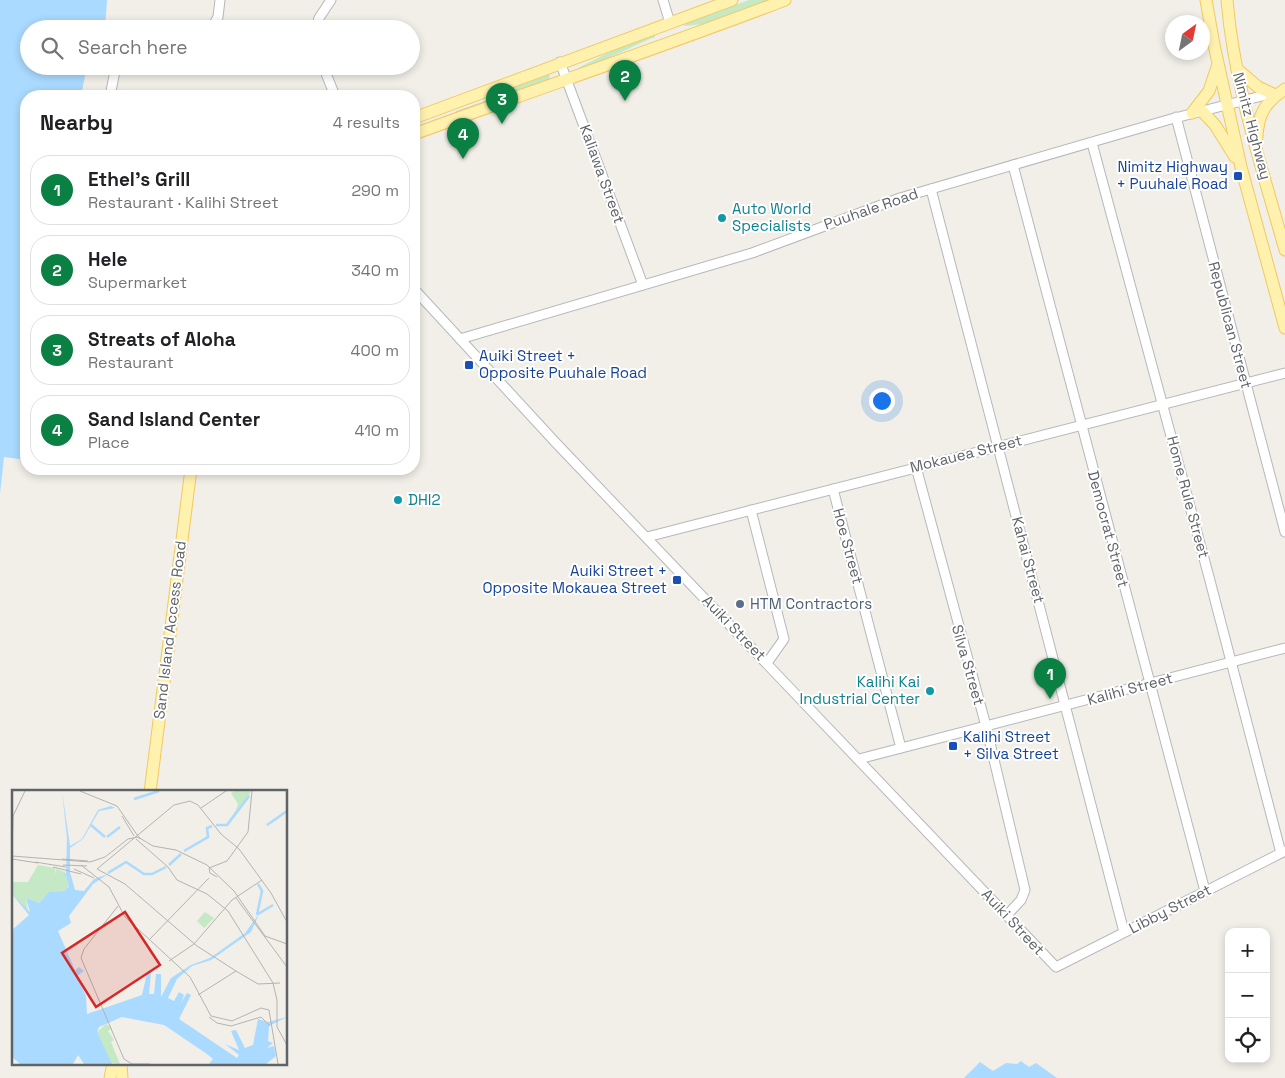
<!DOCTYPE html>
<html lang="en">
<head>
<meta charset="utf-8">
<style>
	:root { --surface:#fff; --page:#f2f2f2; --text:#202124; --muted:#757577; --line:#e0e0e0; --accent:#0b8043 }
	body { margin:0; font-family:"Space Grotesk",sans-serif; background:var(--page); color:var(--text) }
	.controls { position:absolute; right:15px; bottom:15px; display:grid; overflow:hidden; border-radius:10px; box-shadow:0 2px 8px #0003 }
	.controls button { width:45px; height:45px; display:grid; place-items:center; padding:0; border:0; border-bottom:1px solid var(--line); background:var(--surface); color:var(--text); font:25px sans-serif }
	.compass { position:absolute; left:1165px; top:15px; width:45px; height:45px; border-radius:50%; background:var(--surface); box-shadow:0 2px 8px #0003; rotate:33deg }
	.you { position:absolute; left:881px; top:400px; width:18px; height:18px; margin:-12px; border:4px solid #fff; border-radius:50%; background:#1a73e8; box-shadow:0 0 0 8px #1a73e833 }
	.badge { display:grid; place-items:center; width:32px; height:32px; border-radius:50%; background:var(--accent); color:#fff; font-size:16px; font-weight:700 }
	.pin { position:absolute; translate:-50% -41px; filter:drop-shadow(0 1px 2px #0008) }
	.pin::after { content:''; position:absolute; top:26px; width:18px; height:15px; background:inherit; clip-path:polygon(0 0,100% 0,50% 100%) }
	.list { margin:0; padding:0; list-style:none }
	h2 { display:flex; justify-content:space-between; align-items:center; height:65px; margin:0; padding:0 20px; font-size:21px }
	h2 small { font-size:16px; font-weight:400; color:var(--muted) }
	.list li { display:grid; grid-template-columns:32px 1fr auto; gap:15px; align-items:center; box-sizing:border-box; height:70px; margin:0 10px 10px; padding:0 10px; border:1px solid var(--line); border-radius:20px }
	.list b { display:block; font-size:19px; white-space:nowrap }
	.list p { margin:0; font-size:16px; white-space:nowrap; color:var(--muted) }
	.list em { font-size:16px; font-style:normal; color:var(--muted) }
	.icon { flex:none; width:28px; height:28px; fill:none; stroke:currentColor; stroke-width:2; stroke-linecap:round; stroke-linejoin:round }
	.map { position:relative; flex:none; width:1285px; height:1078px; overflow:hidden }
	.search { position:absolute; background:var(--surface); box-shadow:0 2px 8px #0003; left:20px; top:20px; width:400px; height:55px; display:flex; align-items:center; gap:12px; box-sizing:border-box; padding:0 18px; border-radius:28px; color:var(--muted); font-size:19px }
	.panel { position:absolute; background:var(--surface); box-shadow:0 2px 8px #0003; left:20px; top:90px; width:400px; height:385px; border-radius:20px }
	.map>svg:first-child { display:block }
</style>
</head>
<body>
<div class="map">
<svg width="1285" height="1078" viewBox="0 0 1285 1078">
	<rect width="100%" height="100%" fill="#f1efe8"/>
	<g fill="#c5e8c5">
		<path d="M749 0H768L704 24 684 26 686 23Z"/>
		<path d="M655 34V37C640 42 588 70 578 68L628 43Z"/>
		<path d="M548 74 550 76 549 80 455 114 456 111 482 102 509 87Z"/>
	</g>
	<g fill="#aadaff">
		<path d="M0 0H107L105 29H29V66H87L81 96H26V460L4 457 0 493Z"/>
		<path d="M1021 1061 1029 1067 1036 1063 1057 1078H964L980 1062 993 1071 1006 1063 1017 1064Z"/>
	</g>
	<g fill="none" stroke-linecap="round" stroke-linejoin="round">
		<g stroke="#b5b8bc" stroke-width="11">
			<g id="minor">
				<path d="M663 0 670 23"/>
				<path d="M211 29 218 17 220 0"/>
				<path d="M316 29 319 18 331 0"/>
				<path d="M560 62 643 285"/>
				<path d="M323 66 335 96"/>
				<path d="M110 96 116 66"/>
				<path d="M1176 117 1285 532"/>
				<path d="M1092 143 1209 577 1281 853"/>
				<path d="M1013 165 1205 891"/>
				<path d="M931 189 1124 932"/>
				<path d="M414 289 556 443 1056 967 1285 851"/>
				<path d="M460 339 752 253 900 198 1171 119 1273 93"/>
				<path d="M916 467 986 726 1025 890 1021 900 1007 915"/>
				<path d="M833 489 901 748"/>
				<path d="M751 510 784 639 767 663"/>
				<path d="M647 537 1285 373"/>
				<path d="M859 759 1285 648"/>
			</g>
		</g>
		<g stroke="#f2c960" stroke-width="13">
			<g id="major">
				<path d="M1206 0 1214 45 1241 167 1285 328"/>
				<path d="M1227 0C1234 85 1262 168 1285 250"/>
				<path d="M1237 69 1258 87 1271 93"/>
				<path d="M1201 110 1215 125 1235 157"/>
				<path d="M1192 113 1209 91 1217 67"/>
				<path d="M414 118 732 0"/>
				<path d="M414 134C537 89 662 47 785 0"/>
				<path d="M1257 137C1258 113 1266 102 1285 89"/>
				<path d="M150 792 191 469"/>
				<path d="M121 1064 122 1078"/>
				<path d="M110 1078 113 1064"/>
			</g>
		</g>
		<use href="#minor" stroke="#fff" stroke-width="9"/>
		<use href="#major" stroke="#fff2af" stroke-width="11"/>
	</g>
	<g fill="#1a4fb4" stroke="#fff" stroke-width="2">
		<rect x="1233" y="171" width="10" height="10" rx="2.5"/>
		<rect x="464" y="360" width="10" height="10" rx="2.5"/>
		<rect x="672" y="575" width="10" height="10" rx="2.5"/>
		<rect x="948" y="741" width="10" height="10" rx="2.5"/>
	</g>
	<g fill="#0f9aa8" stroke="#fff" stroke-width="2">
		<circle cx="722" cy="218" r="5"/>
		<circle cx="398" cy="500" r="5"/>
		<circle cx="930" cy="691" r="5"/>
	</g>
	<circle fill="#5c6f8a" stroke="#fff" stroke-width="2" cx="740" cy="604" r="5"/>
	<g text-anchor="middle" stroke-width="4" stroke-linejoin="round" paint-order="stroke">
		<g font-size="15" fill="#5f6368" stroke="#fff">
			<text transform="translate(1252 126) rotate(75)" y="5">Nimitz Highway</text>
			<text transform="translate(602 174) rotate(70)" y="5">Kaliawa Street</text>
			<text transform="translate(871 209) rotate(-19)" y="5">Puuhale Road</text>
			<text transform="translate(1230 325) rotate(75)" y="5">Republican Street</text>
			<text transform="translate(966 454) rotate(-14)" y="5">Mokauea Street</text>
			<text transform="translate(1188 497) rotate(75)" y="5">Home Rule Street</text>
			<text transform="translate(1108 529) rotate(75)" y="5">Democrat Street</text>
			<text transform="translate(848 546) rotate(75)" y="5">Hoe Street</text>
			<text transform="translate(1028 560) rotate(75)" y="5">Kahai Street</text>
			<text transform="translate(734 628) rotate(46)" y="5">Auiki Street</text>
			<text transform="translate(170 630) rotate(-83)" y="5">Sand Island Access Road</text>
			<text transform="translate(968 665) rotate(74)" y="5">Silva Street</text>
			<text transform="translate(1130 689) rotate(-15)" y="5">Kalihi Street</text>
			<text transform="translate(1170 909) rotate(-27)" y="5">Libby Street</text>
			<text transform="translate(1013 922) rotate(47)" y="5">Auiki Street</text>
		</g>
		<g font-size="15" fill="#164399" stroke="#fff" text-anchor="end">
			<text x="1228" y="172">Nimitz Highway<tspan x="1228" dy="17">+ Puuhale Road</tspan></text>
			<text x="479" y="361" text-anchor="start">Auiki Street +<tspan x="479" dy="17">Opposite Puuhale Road</tspan></text>
			<text x="667" y="576">Auiki Street +<tspan x="667" dy="17">Opposite Mokauea Street</tspan></text>
			<text x="963" y="742" text-anchor="start">Kalihi Street<tspan x="963" dy="17">+ Silva Street</tspan></text>
		</g>
		<g font-size="15" fill="#0d838f" stroke="#fff" text-anchor="start">
			<text x="732" y="214">Auto World<tspan x="732" dy="17">Specialists</tspan></text>
			<text x="408" y="505">DHI2</text>
			<text x="920" y="687" text-anchor="end">Kalihi Kai<tspan x="920" dy="17">Industrial Center</tspan></text>
		</g>
		<g font-size="15" fill="#4e5e75" stroke="#fff" text-anchor="start">
			<text x="750" y="609">HTM Contractors</text>
		</g>
	</g>
	<g transform="translate(12 790)">
		<rect width="275" height="275" fill="#f1efe8"/>
		<path d="M222 1H238L237 8 215 36 202 35H214L224 20 226 14 219 3ZM26 75 43 78 44 85V79L53 82 57 95 52 101 37 102 27 113 14 108 16 122 0 104V92H16ZM193 122 202 128 192 138 185 131ZM94 234 100 238 96 241 102 250 99 252 108 274 99 273 84 243Z" fill="#c5e8c5"/>
		<path d="M50 1 58 56 70 49 86 20 99 16 103 18 87 21 71 49 58 58V82L63 100 72 101 82 89 96 84 81 94 57 126 59 133 46 141 63 180 67 177 72 181 65 186 74 206 75 224 130 205 135 183H139L137 204H142L144 184H149V207L159 188 179 175 198 168 233 143 247 124 239 142 199 170 180 176 165 189 156 208 162 211 167 202 172 205 169 213 175 203 179 205 167 229 225 268 227 265 213 254 227 260 219 241 224 240 233 258 241 255 246 229 256 232 275 227 257 236 256 251 261 253 255 258 262 256 264 266 254 274H197L201 269 195 264 152 235 110 227 87 237 85 242 100 274H72L66 265 61 274H8L0 267V140L17 125 0 104 18 122 14 108 27 113 37 102 52 101 57 96 54 85H49L54 84 55 48Z" fill="#aadaff"/>
		<path fill="none" stroke="#aadaff" stroke-width="2.5" d="M122 9 147 1M79 35 93 47M204 35H215L237 6M255 35 275 21M95 47 108 37M172 61 196 47 195 38 200 36M157 75 169 64M96 83 114 72 132 84H140L154 77M246 124 261 115M245 125 250 101 246 94"/>
		<path fill="none" stroke="#b3b3b1" stroke-width="1" d="M68 1 105 16 128 49M189 18 214 1M110 26 122 46M124 49 156 77 165 90 195 104 216 121 261 193 265 210V237L275 255M0 66 78 72 93 67 116 49 126 47 141 56 164 60 195 75 222 101 253 146 275 154M0 67 1 26 13 1M0 69 26 73M50 69 76 71M23 72 54 77M51 75 75 76M69 75 97 97 113 127 178 187 199 226 220 231 249 218 257 220 266 274M41 77 69 84M62 79 82 88M205 87 198 83 197 78 215 71 236 42 240 1M224 108 275 177M106 116 72 159 69 168 112 269 120 274H138M137 150 197 88M182 154 220 110 250 90M157 171 182 154M268 193 246 194 224 181 185 156 113 94 85 79 162 15 178 11 186 15 209 44 227 59 259 103 275 132M186 205 224 181M197 227 205 233 219 236 249 227 258 236"/>
		<path fill="#d62828" fill-opacity="0.15" stroke="#d62828" stroke-width="2.5" d="M113 122 148 175 84 217 50 163Z"/>
		<rect width="275" height="275" fill="none" stroke="#5f6368" stroke-width="2.5"/>
	</g>
</svg>
<div class="controls">
<button>+</button>
<button>−</button>
<button><svg class="icon" aria-label="locate" viewBox="0 0 24 24"><circle cx="12" cy="12" r="6"/><path d="M12 2v4M12 18v4M2 12h4M18 12h4"/></svg></button>
</div>
<svg class="compass" viewBox="-18 -18 36 36"><path d="M0-13l5 13h-10z" fill="#e53935"/><path d="M0 13l5-13h-10z" fill="#757577"/></svg>
<div class="you"></div>
<div class="pin badge" style="left:1050px;top:699px">1</div>
<div class="pin badge" style="left:625px;top:101px">2</div>
<div class="pin badge" style="left:502px;top:124px">3</div>
<div class="pin badge" style="left:463px;top:159px">4</div>
<div class="search"><svg class="icon" aria-label="search" viewBox="0 0 24 24"><circle cx="10" cy="10" r="6"/><path d="M15 15l6 6"/></svg>Search here</div>
<section class="panel">
<h2>Nearby<small>4 results</small></h2>
<ul class="list">
<li><span class="badge">1</span><div><b>Ethel's Grill</b><p>Restaurant · Kalihi Street</p></div><em>290 m</em></li>
<li><span class="badge">2</span><div><b>Hele</b><p>Supermarket</p></div><em>340 m</em></li>
<li><span class="badge">3</span><div><b>Streats of Aloha</b><p>Restaurant</p></div><em>400 m</em></li>
<li><span class="badge">4</span><div><b>Sand Island Center</b><p>Place</p></div><em>410 m</em></li>
</ul>
</section>
</div>
</body>
</html>
